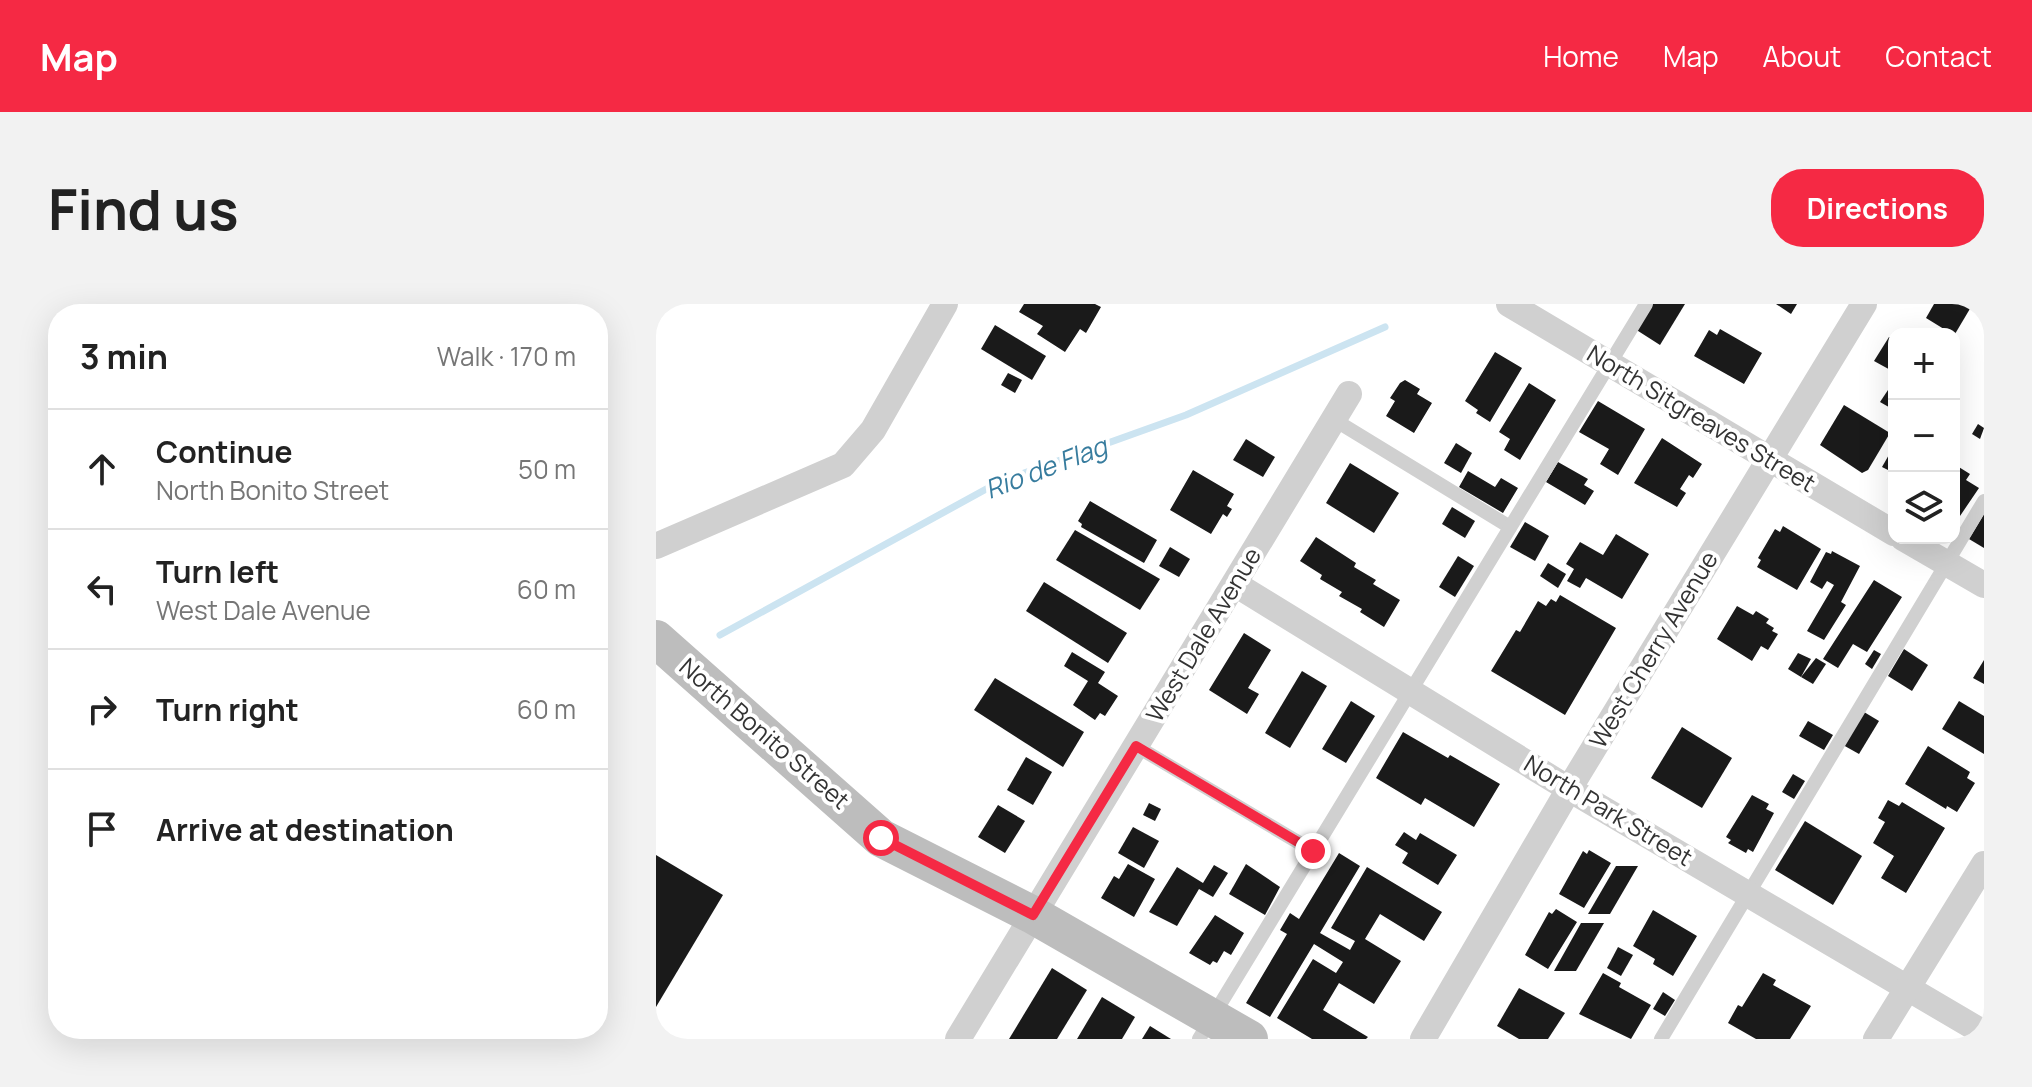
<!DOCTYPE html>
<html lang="en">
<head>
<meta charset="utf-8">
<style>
	:root { --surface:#fff; --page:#f2f2f2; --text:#222; --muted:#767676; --line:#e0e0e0; --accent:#f52944 }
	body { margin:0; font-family:Manrope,sans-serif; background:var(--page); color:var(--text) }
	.controls { position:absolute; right:24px; top:24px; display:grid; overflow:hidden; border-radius:16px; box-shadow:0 8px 32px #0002 }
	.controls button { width:72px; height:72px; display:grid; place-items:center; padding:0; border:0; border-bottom:2px solid var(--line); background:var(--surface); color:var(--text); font:40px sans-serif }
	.stop { position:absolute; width:24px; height:24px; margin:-18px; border:6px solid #f52944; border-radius:50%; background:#fff }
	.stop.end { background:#f52944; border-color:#fff; box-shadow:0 2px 8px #0008 }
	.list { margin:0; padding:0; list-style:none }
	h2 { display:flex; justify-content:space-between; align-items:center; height:104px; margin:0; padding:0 32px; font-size:34px }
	h2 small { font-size:26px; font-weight:400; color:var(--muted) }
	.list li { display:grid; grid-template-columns:52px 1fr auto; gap:24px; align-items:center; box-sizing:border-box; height:120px; padding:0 32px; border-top:2px solid var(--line) }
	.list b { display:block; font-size:30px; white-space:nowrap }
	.list p { margin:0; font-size:26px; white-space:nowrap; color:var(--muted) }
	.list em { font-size:26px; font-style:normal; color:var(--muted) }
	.icon { flex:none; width:44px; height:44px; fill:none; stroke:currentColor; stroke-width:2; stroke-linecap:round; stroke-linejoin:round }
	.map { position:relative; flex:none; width:1328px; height:735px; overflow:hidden; border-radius:32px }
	header { display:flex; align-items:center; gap:48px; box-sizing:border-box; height:112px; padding:0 40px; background:var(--accent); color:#fff }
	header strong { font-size:38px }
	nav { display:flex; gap:44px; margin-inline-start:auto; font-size:28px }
	.intro { display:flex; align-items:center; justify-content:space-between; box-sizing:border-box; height:192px; padding:0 48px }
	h1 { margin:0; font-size:56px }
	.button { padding:20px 36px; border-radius:32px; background:var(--accent); color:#fff; font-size:28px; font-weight:700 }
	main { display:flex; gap:48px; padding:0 48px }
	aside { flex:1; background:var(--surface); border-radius:32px; box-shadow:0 8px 32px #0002 }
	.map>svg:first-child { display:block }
</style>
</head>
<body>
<header>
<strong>Map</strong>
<nav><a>Home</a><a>Map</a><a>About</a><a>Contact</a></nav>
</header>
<div class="intro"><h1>Find us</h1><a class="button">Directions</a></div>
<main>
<aside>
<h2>3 min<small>Walk · 170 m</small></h2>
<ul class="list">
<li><svg class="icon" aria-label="ahead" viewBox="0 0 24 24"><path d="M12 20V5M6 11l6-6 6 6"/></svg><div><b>Continue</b><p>North Bonito Street</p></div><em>50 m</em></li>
<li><svg class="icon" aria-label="left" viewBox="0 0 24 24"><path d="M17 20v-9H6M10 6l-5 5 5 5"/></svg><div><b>Turn left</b><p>West Dale Avenue</p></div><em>60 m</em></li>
<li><svg class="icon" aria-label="right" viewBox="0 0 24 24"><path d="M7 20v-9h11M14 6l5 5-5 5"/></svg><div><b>Turn right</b></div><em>60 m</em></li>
<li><svg class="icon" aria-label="arrive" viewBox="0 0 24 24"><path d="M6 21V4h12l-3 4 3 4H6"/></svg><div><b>Arrive at destination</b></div></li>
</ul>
</aside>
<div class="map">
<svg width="1328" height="735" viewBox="0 0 1328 735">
	<rect width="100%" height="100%" fill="#fff"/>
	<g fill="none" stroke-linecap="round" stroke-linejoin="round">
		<path stroke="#cce4f1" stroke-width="7" d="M64 331 343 178 530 111 729 23"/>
	</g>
	<g fill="#1a1a1a">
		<path d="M368 0H439L445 3 430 29 424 25 409 48 381 30 387 22 363 8Z"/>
		<path d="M995 0H1029L1004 41 979 25Z"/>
		<path d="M1120 0H1141L1135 10Z"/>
		<path d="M1278 0H1310L1315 3 1299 30H1296L1270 14Z"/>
		<path d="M339 21 390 52 376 76 325 45Z"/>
		<path d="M1064 25 1106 49 1088 80 1038 52 1053 26 1061 31Z"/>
		<path d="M1233 33 1238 36V68L1218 57Z"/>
		<path d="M839 48 866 64 834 118 820 109 822 106 809 97Z"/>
		<path d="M352 69 366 76 359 89 345 81Z"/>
		<path d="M749 76 764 85 761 90 776 99 758 129 730 112 739 97 734 94 744 79Z"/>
		<path d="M1238 77V106L1224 98Z"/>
		<path d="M873 79 900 96 864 156 848 146 854 135 843 128Z"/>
		<path d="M942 97 989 125 962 171 944 160 953 145 923 128Z"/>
		<path d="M1188 101 1234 129 1212 166 1206 169 1164 141Z"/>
		<path d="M1322 120 1328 124 1324 135 1316 130Z"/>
		<path d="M1006 134 1046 160 1037 174 1033 171 1024 185 1030 189 1021 203 978 179Z"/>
		<path d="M590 135 619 153 607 173 577 156Z"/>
		<path d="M800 139 816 149 805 169 788 159Z"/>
		<path d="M1238 142V169L1226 163Z"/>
		<path d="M902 158 932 175 928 181 938 187 929 201 890 178Z"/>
		<path d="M694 159 743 189 718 229 670 199Z"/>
		<path d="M1298 160 1314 170 1310 176 1323 184 1304 212 1298 208Z"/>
		<path d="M537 166 578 190 571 202 576 205 571 213 567 210 555 230 514 206Z"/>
		<path d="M812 167 839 183 845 174 862 184 847 209 803 183Z"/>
		<path d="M434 197 501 236 488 259 425 223 426 220 422 217Z"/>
		<path d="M796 203 819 217 809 234 786 220Z"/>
		<path d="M1328 210V244L1313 235Z"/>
		<path d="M869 218 893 232 879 257 854 243Z"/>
		<path d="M1127 222 1165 245 1141 286 1101 263 1105 256 1102 254 1119 225 1124 228Z"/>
		<path d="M419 226 504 275 484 306 400 256Z"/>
		<path d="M960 230 993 250 966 295 930 274 924 284 911 277 918 265 910 260 924 238 947 251Z"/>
		<path d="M660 233 700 259 698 263 720 276 717 280 744 296 728 323 704 308 706 305 683 292 686 288 664 275 666 271 644 257Z"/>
		<path d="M514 243 534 255 523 273 503 262Z"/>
		<path d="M1176 247 1204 262 1185 298 1190 301 1168 336 1151 327 1178 281 1171 277 1166 285 1154 278 1170 248 1175 250Z"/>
		<path d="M802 252 818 262 799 293 783 283Z"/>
		<path d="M892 259 910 270 902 284 884 272Z"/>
		<path d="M1218 276 1246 293 1211 348 1197 340 1182 364 1167 355Z"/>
		<path d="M388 278 471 329 452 359 370 307Z"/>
		<path d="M904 291 960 324 909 411 835 367 860 326 864 328 882 297 890 302 895 295 900 298Z"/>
		<path d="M1081 302 1097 311 1100 307 1113 315 1110 319 1118 324 1116 327 1122 330 1112 346 1105 342 1096 357 1061 335Z"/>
		<path d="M588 329 615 346 592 384 603 390 591 410 553 386Z"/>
		<path d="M1248 345 1272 361 1256 387 1232 372Z"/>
		<path d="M1218 346 1225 350 1216 365 1209 360Z"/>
		<path d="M416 348 449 368 442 379 462 392 449 412 444 409 439 416 417 401 432 377 408 362Z"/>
		<path d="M1142 349 1155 355 1145 373 1132 365Z"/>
		<path d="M1160 354 1170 360 1157 380 1145 373Z"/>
		<path d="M1328 356V380L1317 374Z"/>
		<path d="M646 367 671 382 634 444 609 429Z"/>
		<path d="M339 374 428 428 407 463 318 406Z"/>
		<path d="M695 397 719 412 690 459 666 445Z"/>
		<path d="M1303 397 1328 412V450L1286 425Z"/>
		<path d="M1208 408 1223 417 1203 450 1187 441Z"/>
		<path d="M1152 417 1177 431 1168 446 1143 432Z"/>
		<path d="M1026 423 1076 454 1046 504 995 474Z"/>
		<path d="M747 428 792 454 794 451 844 480 818 523 769 494 765 501 720 474Z"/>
		<path d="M1272 442 1314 468 1311 474 1319 479 1301 508 1291 502 1290 505 1249 480Z"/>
		<path d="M370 453 396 468 377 501 351 486Z"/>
		<path d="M1137 470 1149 477 1138 495 1126 488Z"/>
		<path d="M1096 491 1113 500 1110 505 1118 509 1097 548 1092 545 1090 549 1072 539 1075 536 1070 533Z"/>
		<path d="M1232 496 1243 502 1246 498 1289 524 1250 589 1225 574 1238 552 1217 539 1229 518 1222 514Z"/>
		<path d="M493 499 505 505 499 517 487 511Z"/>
		<path d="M342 501 369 517 349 549 322 533Z"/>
		<path d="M1149 517 1206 552 1177 601 1119 566Z"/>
		<path d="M477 523 503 537 488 564 462 549Z"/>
		<path d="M748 528 760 536 764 529 801 551 782 581 746 559 752 549 739 541Z"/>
		<path d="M933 546 955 559 928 604 903 590 927 547 931 550Z"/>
		<path d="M683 549 704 562 664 629 694 646 699 637 675 624 711 563 786 608 768 637 724 610 709 635 745 657 718 700 683 679 667 706 712 733 710 735H656L621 714 657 655 680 669 687 658 658 640 614 713 590 699 631 630 624 626 634 609 643 615Z"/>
		<path d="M0 551 67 591 0 703Z"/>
		<path d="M472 560 499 575 478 613 445 594 458 572 463 575Z"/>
		<path d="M590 560 624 583 609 611 573 590Z"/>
		<path d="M558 561 572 569 557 593 543 585 521 622 493 608 521 563 547 579Z"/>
		<path d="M960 562H982L954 610H932Z"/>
		<path d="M900 605 921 618 892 665 869 651 893 608 896 610Z"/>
		<path d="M997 606 1041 632 1017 672 997 660 999 655 977 642Z"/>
		<path d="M559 611 588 629 575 651 568 647 561 659 557 657 554 661 533 649Z"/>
		<path d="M925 619H948L920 667H898Z"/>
		<path d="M962 643 977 651 965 672 951 664Z"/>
		<path d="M396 664 431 686 401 735H353Z"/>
		<path d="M947 669 965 679 963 683 995 701 975 735 923 710Z"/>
		<path d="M1107 669 1120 676 1117 681 1155 702 1134 735H1100L1072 719 1082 701 1086 703Z"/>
		<path d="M863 684 909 709 892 735H863L841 722Z"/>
		<path d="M1007 688 1019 696 1009 712 997 705Z"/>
		<path d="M446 693 479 713 466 735H421Z"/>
		<path d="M494 722 515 735H486Z"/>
	</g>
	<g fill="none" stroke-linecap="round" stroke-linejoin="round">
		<g stroke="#d0d0d0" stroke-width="14">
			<path d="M677 115 854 223"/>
			<path d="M480 442 657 547"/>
			<path d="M543 735 990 0"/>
			<path d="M1005 735 1328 197"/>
		</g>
		<g stroke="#d0d0d0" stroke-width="26">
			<path d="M853 0 1238 229"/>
			<path d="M1247 234 1328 281"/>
			<path d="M0 242 187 161 217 126 289 0"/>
			<path d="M579 280 913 485 1328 729"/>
			<path d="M302 735 693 90"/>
			<path d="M767 735 913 485 1208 0"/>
			<path d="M1220 735 1328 560"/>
		</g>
		<path stroke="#bdbdbd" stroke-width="38" d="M0 335 225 534 377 611 593 735"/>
	</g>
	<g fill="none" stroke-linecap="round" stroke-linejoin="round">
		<path stroke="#f52944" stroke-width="10" d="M225 534 377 611 480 442 657 547"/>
	</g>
	<g text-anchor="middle" stroke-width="8" stroke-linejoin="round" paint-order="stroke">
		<g font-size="24" fill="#333" stroke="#fff">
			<text transform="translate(1045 115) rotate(31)" y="8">North Sitgreaves Street</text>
			<text transform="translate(548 331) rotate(-59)" y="8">West Dale Avenue</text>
			<text transform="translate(998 346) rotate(-59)" y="8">West Cherry Avenue</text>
			<text transform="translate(108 430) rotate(41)" y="8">North Bonito Street</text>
			<text transform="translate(952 507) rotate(31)" y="8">North Park Street</text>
		</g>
		<g font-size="26" font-style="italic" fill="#377c9e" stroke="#fff">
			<text transform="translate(390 164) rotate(-21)" y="9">Rio de Flag</text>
		</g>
	</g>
</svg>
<div class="controls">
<button>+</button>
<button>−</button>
<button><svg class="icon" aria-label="layers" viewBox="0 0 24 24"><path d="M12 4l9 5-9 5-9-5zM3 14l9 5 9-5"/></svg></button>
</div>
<div class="stop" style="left:225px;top:534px"></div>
<div class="stop end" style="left:657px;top:547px"></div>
</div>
</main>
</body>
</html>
